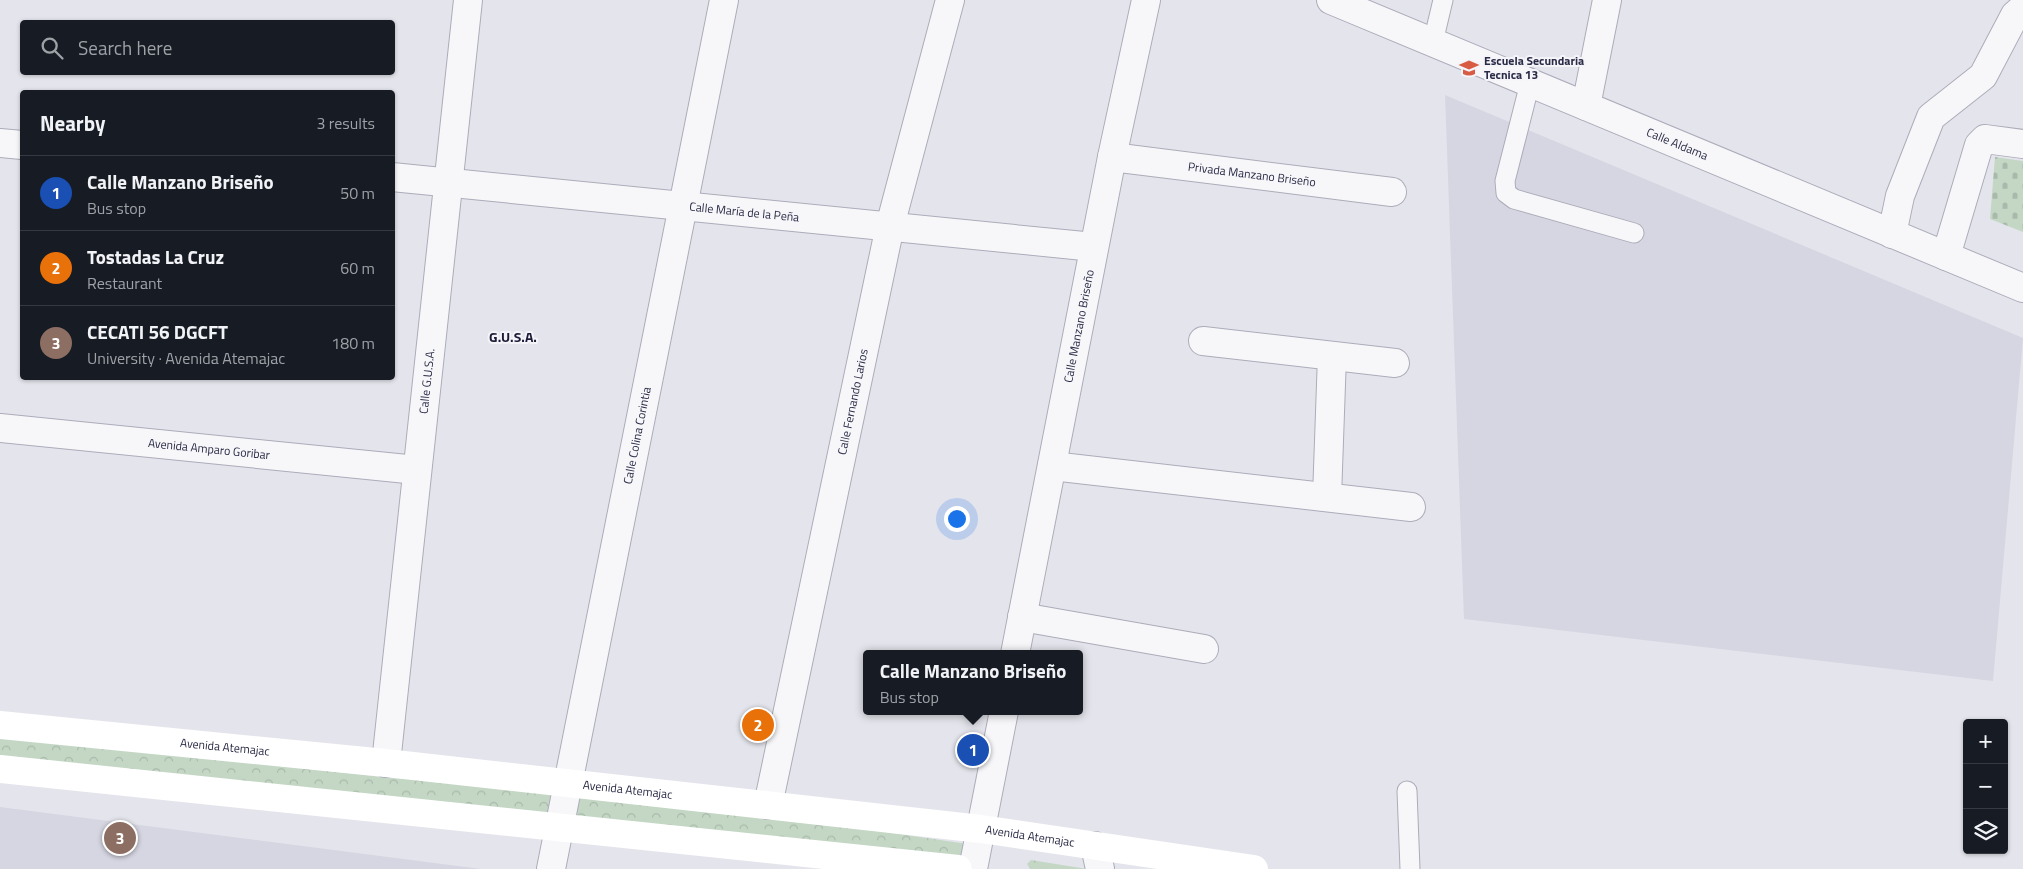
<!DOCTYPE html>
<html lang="en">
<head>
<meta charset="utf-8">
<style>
	:root { --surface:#171b24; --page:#20242c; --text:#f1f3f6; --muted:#9ea1a6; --line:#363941; --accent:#b45309 }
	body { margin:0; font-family:"Titillium Web",sans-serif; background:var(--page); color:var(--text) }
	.controls { position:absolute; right:15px; bottom:15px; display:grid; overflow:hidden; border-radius:5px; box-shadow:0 1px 4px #0004 }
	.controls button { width:45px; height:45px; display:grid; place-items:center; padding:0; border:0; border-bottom:1px solid var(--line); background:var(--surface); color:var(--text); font:25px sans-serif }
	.you { position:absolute; left:956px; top:518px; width:18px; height:18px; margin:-12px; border:4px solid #fff; border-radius:50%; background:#1a73e8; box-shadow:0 0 0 8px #1a73e833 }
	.badge { display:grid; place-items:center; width:32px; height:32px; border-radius:50%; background:var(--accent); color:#fff; font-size:16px; font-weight:700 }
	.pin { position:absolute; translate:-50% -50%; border:2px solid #fff; box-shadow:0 1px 5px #0006 }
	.popup { position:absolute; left:863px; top:650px; width:220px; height:65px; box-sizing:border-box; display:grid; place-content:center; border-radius:5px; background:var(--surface); filter:drop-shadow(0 1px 4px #0005); font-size:16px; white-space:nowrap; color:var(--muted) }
	.popup b { font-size:19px; color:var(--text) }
	.popup::after { content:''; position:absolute; left:50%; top:100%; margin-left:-10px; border:10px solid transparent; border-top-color:var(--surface) }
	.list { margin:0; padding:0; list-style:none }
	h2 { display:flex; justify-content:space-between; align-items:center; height:65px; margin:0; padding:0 20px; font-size:21px }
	h2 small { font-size:16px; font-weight:400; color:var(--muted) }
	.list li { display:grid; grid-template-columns:32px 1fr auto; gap:15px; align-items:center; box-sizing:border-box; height:75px; padding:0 20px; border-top:1px solid var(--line) }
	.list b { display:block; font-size:19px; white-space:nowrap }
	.list p { margin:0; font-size:16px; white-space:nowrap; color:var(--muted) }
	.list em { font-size:16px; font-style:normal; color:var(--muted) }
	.icon { flex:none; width:28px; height:28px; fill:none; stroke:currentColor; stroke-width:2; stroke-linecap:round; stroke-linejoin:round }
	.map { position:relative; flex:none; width:2023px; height:869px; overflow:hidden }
	.search { position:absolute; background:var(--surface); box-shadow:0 1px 4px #0004; left:20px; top:20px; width:375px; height:55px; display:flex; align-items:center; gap:12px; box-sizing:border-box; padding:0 18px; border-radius:5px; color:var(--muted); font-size:19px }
	.panel { position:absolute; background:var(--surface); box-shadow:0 1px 4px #0004; left:20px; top:90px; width:375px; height:290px; border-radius:5px }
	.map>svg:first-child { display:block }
</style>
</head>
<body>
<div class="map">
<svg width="2023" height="869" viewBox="0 0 2023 869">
	<defs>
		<pattern id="cemetery-stones" width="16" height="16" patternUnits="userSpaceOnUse" patternTransform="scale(1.25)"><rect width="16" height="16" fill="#c4d7c5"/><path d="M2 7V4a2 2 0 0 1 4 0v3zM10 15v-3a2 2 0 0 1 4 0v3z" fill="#a9b9ab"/></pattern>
		<pattern id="park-crowns" width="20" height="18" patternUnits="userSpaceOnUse" patternTransform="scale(1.25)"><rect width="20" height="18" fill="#c4d7c5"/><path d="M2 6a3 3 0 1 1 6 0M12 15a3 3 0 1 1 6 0" fill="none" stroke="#a9b9ab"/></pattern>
	</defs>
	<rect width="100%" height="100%" fill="#e4e4ec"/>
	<g fill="#d5d6e1">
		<path d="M1445 95 2023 338 1993 681 1464 619Z"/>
		<path d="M0 807 481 869H0Z"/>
	</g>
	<path fill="url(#cemetery-stones)" d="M1995 157 2023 161V232L1990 219Z"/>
	<g fill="url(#park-crowns)">
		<path d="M0 735 391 778 526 786 804 820 981 846 987 859 0 766Z"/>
		<path d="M1031 860 1087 869H1030L1027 864Z"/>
	</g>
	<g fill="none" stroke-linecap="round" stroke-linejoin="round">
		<g stroke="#acacba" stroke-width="21">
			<g id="service">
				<path d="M1433 42 1443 0"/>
				<path d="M1530 83 1505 181 1506 193 1514 199 1634 233"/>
				<path d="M1407 791 1410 869"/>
			</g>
		</g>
		<g stroke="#acacba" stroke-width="30">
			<g id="minor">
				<path d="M1586 106 1607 0"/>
				<path d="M0 143 22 145"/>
				<path id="s1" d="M1112 157 1392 192"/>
				<path id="s2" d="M392 177 1094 247"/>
				<path d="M1892 234 1900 196 1931 117 1983 76 2015 15 2023 8"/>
				<path d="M1946 256 1979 145 1985 139 2023 144"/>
				<path d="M1203 341 1395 363"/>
				<path id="s3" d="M0 428 417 470"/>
				<path d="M1052 466 1411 507"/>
				<path d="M1327 497 1332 356"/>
				<path d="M1022 617 1204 649"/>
				<path id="s4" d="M1015 654 1112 157 1146 0"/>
				<path id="s5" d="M386 763 468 0"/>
				<path id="s6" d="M768 805 890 226 950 0"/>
				<path d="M1095 846 1100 869"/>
				<path id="s7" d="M551 869 724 0"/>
				<path d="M973 869 1004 711"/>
			</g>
		</g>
		<g stroke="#acacba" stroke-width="30">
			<g id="tertiary">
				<path id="s8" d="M1331 0 2023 288"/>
			</g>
		</g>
		<use href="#service" stroke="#f7f7fa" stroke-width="19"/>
		<use href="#minor" stroke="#f7f7fa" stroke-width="28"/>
		<use href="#tertiary" stroke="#f7f7fa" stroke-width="28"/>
		<g stroke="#fff" stroke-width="28">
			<path id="s9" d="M0 725 386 763 981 829 1254 869"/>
			<path d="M0 769 958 869"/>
		</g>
	</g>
	<defs>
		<g id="school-bare" transform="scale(1.5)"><path d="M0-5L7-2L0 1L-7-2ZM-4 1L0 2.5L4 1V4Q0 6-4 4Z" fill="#d75c43" stroke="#f4f4f9" stroke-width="2.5" paint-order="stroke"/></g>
	</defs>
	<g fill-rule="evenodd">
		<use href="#school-bare" x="1469" y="68"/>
	</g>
	<g text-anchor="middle" stroke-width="4" stroke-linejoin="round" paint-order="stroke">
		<g font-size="12" font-weight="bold" fill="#2a2b46" stroke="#f4f4f9" text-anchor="start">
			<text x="1484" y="65">Escuela Secundaria<tspan x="1484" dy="14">Tecnica 13</tspan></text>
		</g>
		<g font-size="12" fill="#2a2b46" stroke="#f4f4f9">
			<text dy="4" stroke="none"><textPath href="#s8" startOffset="375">Calle Aldama</textPath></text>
			<text dy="4" stroke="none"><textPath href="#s1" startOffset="141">Privada Manzano Briseño</textPath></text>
			<text dy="4" stroke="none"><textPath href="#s2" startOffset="354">Calle María de la Peña</textPath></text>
			<text dy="4" stroke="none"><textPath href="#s4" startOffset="334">Calle Manzano Briseño</textPath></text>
			<text dy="4" stroke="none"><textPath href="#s5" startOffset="384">Calle G.U.S.A.</textPath></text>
			<text dy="4" stroke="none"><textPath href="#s6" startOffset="412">Calle Fernando Larios</textPath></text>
			<text dy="4" stroke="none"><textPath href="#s7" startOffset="442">Calle Colina Corintia</textPath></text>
			<text dy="4" stroke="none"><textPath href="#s3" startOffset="210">Avenida Amparo Goribar</textPath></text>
			<text dy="4" stroke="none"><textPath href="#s9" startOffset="226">Avenida Atemajac</textPath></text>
			<text dy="4" stroke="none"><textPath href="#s9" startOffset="631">Avenida Atemajac</textPath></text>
			<text dy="4" stroke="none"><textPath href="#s9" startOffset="1036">Avenida Atemajac</textPath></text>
		</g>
		<g font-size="14" font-weight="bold" fill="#1c1c37" stroke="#f4f4f9">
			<text x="513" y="342">G.U.S.A.</text>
		</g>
	</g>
</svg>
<div class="controls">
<button>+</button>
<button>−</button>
<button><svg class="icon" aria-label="layers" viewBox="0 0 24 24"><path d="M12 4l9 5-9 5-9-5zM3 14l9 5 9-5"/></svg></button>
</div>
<div class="you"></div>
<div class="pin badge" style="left:973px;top:750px;background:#1a4fb4">1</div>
<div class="popup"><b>Calle Manzano Briseño</b>Bus stop</div>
<div class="pin badge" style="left:758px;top:725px;background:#e8710a">2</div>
<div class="pin badge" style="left:120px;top:838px;background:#8d6e63">3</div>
<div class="search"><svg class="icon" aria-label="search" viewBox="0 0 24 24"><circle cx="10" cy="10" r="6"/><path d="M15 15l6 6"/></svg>Search here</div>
<section class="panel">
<h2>Nearby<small>3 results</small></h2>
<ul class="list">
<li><span class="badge" style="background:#1a4fb4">1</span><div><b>Calle Manzano Briseño</b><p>Bus stop</p></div><em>50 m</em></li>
<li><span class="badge" style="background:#e8710a">2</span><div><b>Tostadas La Cruz</b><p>Restaurant</p></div><em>60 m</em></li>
<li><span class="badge" style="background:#8d6e63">3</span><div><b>CECATI 56 DGCFT</b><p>University · Avenida Atemajac</p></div><em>180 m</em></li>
</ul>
</section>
</div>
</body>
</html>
